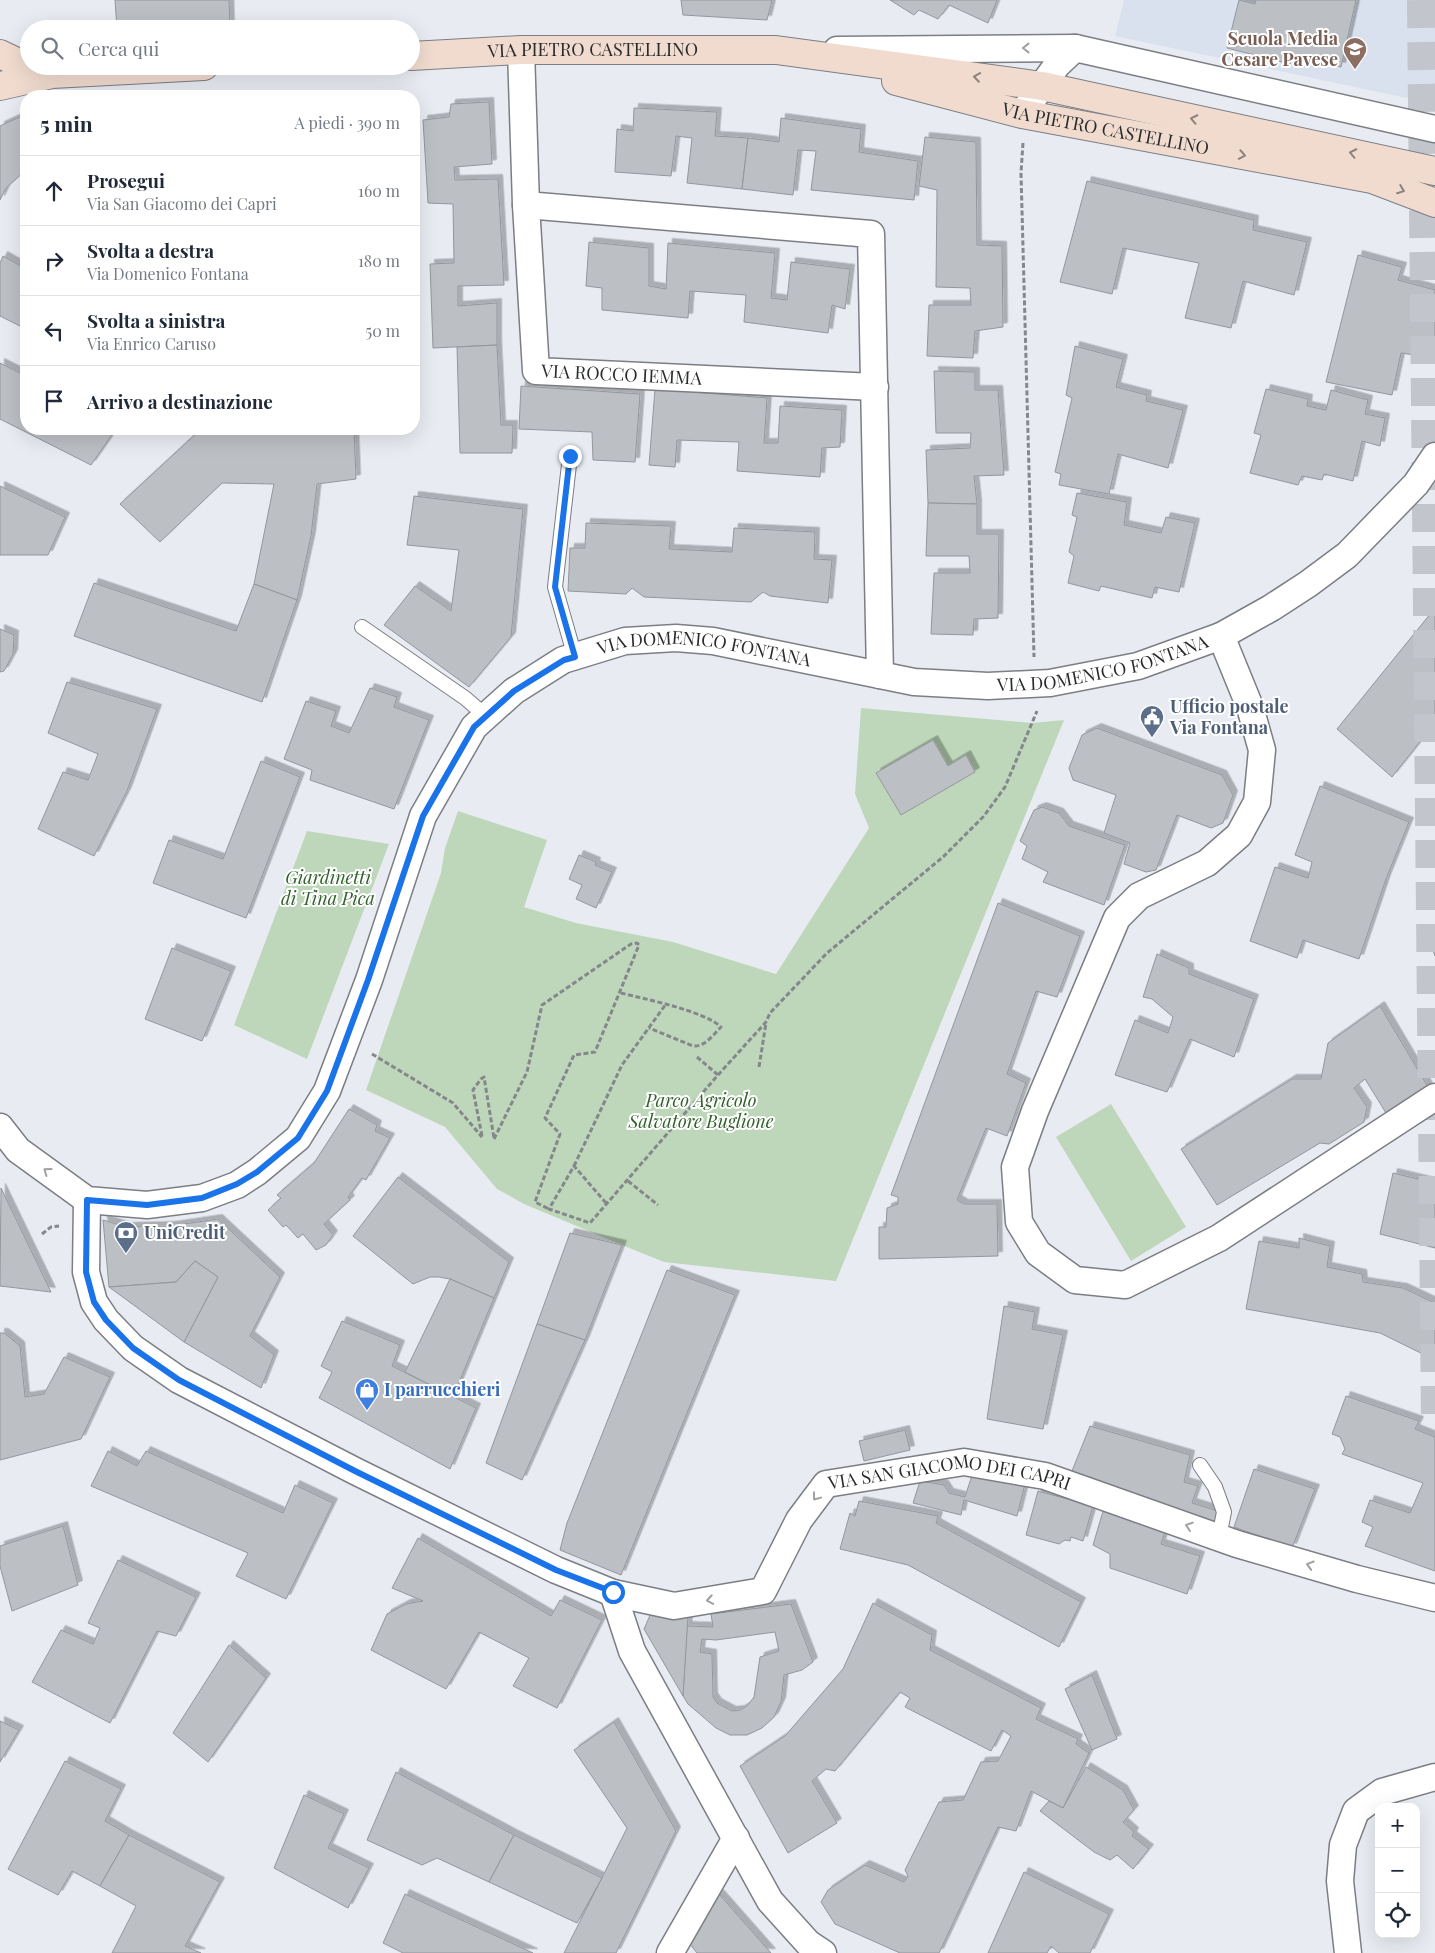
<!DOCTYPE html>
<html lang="it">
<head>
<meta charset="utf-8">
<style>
	:root { --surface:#fff; --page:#f6f6f7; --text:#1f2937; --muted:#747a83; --line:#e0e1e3 }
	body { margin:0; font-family:"Playfair Display",serif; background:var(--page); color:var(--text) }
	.controls { position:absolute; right:15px; bottom:15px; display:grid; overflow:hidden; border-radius:10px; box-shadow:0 5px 20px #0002 }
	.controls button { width:45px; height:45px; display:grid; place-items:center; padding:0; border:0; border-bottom:1px solid var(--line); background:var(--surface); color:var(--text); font:25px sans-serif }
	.stop { position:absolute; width:15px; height:15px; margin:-11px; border:4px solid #1a73e8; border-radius:50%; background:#fff }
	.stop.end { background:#1a73e8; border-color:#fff; box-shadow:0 1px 5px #0008 }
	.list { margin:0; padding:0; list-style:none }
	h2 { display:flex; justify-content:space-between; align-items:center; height:65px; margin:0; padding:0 20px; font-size:21px }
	h2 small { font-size:16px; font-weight:400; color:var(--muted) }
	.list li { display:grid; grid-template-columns:32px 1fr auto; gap:15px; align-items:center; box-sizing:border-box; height:70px; padding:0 20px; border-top:1px solid var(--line) }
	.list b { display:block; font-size:19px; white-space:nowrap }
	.list p { margin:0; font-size:16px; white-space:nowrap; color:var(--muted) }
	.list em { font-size:16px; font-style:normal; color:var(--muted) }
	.icon { flex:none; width:28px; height:28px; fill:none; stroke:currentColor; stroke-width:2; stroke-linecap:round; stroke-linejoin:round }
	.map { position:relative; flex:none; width:1435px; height:1953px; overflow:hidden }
	.search { position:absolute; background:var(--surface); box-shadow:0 5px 20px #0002; left:20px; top:20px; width:400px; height:55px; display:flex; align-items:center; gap:12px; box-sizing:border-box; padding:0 18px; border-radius:28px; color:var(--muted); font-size:19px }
	.panel { position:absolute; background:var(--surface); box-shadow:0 5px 20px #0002; left:20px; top:90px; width:400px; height:345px; border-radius:20px }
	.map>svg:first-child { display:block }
</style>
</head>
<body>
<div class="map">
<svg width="1435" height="1953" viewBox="0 0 1435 1953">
	<defs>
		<filter id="shadow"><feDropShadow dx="4.5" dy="-4.5" stdDeviation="0" flood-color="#0004"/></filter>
	</defs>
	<rect width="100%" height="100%" fill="#e8ecf2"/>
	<path fill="#d9e1ee" d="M1124 0H1435V104L1115 36Z"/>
	<g fill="#bed7ba">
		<path d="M861 708 1032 723 1064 720 836 1281 664 1262 622 1245 524 1204 497 1189 445 1127 366 1090 441 873 445 848 458 811 547 840 524 907 576 923 673 942 776 974 869 828 855 794Z"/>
		<path d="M307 831 389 844 307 1059 234 1025Z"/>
		<path d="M1111 1104 1186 1227 1131 1261 1056 1137Z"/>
	</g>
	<g fill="#bcc0c5" stroke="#93979c" fill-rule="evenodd" filter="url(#shadow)">
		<path d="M115 0H229L230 29H117Z"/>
		<path d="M681 0H772L767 20 683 15Z"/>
		<path d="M890 0H997L988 23 949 5 938 19 919 10 914 15Z"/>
		<path d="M1239 0 1255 4 1256 0H1356L1341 67 1293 56 1290 64 1227 48Z"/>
		<path d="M1427 0H1435V17L1424 12Z"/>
		<path d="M489 102 492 164 454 167 455 180 498 179 504 285 458 286V306L497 303V345L433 348 430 264 454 263 453 204 428 203 423 120 449 117 451 104Z"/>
		<path d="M634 108 717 112 715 136 748 138 742 189 687 183 692 138 676 136 671 176 615 172 617 129 633 131Z"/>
		<path d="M26 114V170L6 188 0 200V126Z"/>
		<path d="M781 118 861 129 859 152 918 161 914 200 811 190 816 151 798 150 793 195 742 189 748 138 779 142Z"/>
		<path d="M925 137 976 142 977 245 1002 246 1003 327 975 331 973 358 927 356 929 305H971L970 288 936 287 937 190 919 186Z"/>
		<path d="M1087 181 1254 220 1253 230 1307 242 1294 295 1243 281 1231 328 1185 318 1199 263 1123 248 1112 294 1060 282Z"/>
		<path d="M589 242 649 248V286L666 289 668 243 775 253 771 298 787 300 791 262 850 269 845 309 832 305 828 333 744 322 746 295 690 291 688 318 602 310V288L586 286Z"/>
		<path d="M1358 255 1402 267 1398 280 1435 290V358L1401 353 1392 395 1326 382Z"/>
		<path d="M3 256 26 269V329L0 316V263Z"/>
		<path d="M497 345 501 425H513L512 453H460L457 347Z"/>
		<path d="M1075 346 1123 359 1116 387 1147 395 1146 401 1183 410 1168 468 1118 454 1109 494 1059 485 1061 474 1055 472 1072 398 1066 395Z"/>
		<path d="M0 363 26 376V429H116L91 465 0 419Z"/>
		<path d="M934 371 975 372V390H998L1004 475 974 476 977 504 928 503 926 450 970 448 971 433H936Z"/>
		<path d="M521 386 640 394 635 462 593 460 592 432 519 429Z"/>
		<path d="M655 389 767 398 764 443H778L780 406 842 410 840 447 822 448 820 477 737 471 739 442 677 440 675 467 649 465Z"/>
		<path d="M1266 389 1308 399 1307 406 1326 410 1331 390 1368 400 1365 414 1385 418 1380 446 1362 441 1353 481 1324 474 1322 480 1302 476 1298 485 1250 473 1261 435 1254 433Z"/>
		<path d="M201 429H354L356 479 317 484 311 536 297 600 254 584 274 484 222 483 160 542 120 504Z"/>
		<path d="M0 486 65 517 48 555H0Z"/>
		<path d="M1077 493 1127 502 1124 525 1161 533 1166 517 1195 523 1179 592 1155 587 1152 598 1101 586 1099 591 1068 583 1074 556 1069 552 1077 517 1072 515Z"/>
		<path d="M414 496 523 509 511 637 469 687 384 625 415 586 451 611 459 550 407 545Z"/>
		<path d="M928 503 977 504V534H999L998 618 974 619 973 635 931 634 934 573H970L969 556H926Z"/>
		<path d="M586 523 671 526 669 549 732 552 734 528 815 532 814 559 832 560 828 603 770 596 763 592 751 602 644 597 632 588 626 594 568 591 570 548H585Z"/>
		<path d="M94 583 236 631 254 584 297 600 262 702 74 636Z"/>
		<path d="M1435 608V723L1392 777 1337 729Z"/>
		<path d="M0 629 14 635 13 654 4 671 0 672Z"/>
		<path d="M67 682 157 709 127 791 94 856 38 829 63 772 88 780 98 754 48 733Z"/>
		<path d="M370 688 397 697 394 707 429 720 394 809 310 780 312 770 284 759 306 701 336 711 331 726 349 733Z"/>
		<path d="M1097 728 1222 775 1233 795 1223 823 1211 828 1177 815 1156 870 1146 872 1124 864 1130 843 1104 833 1116 795 1073 780 1069 768 1082 735Z"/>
		<path d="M933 740 948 766 966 755 975 772 901 815 876 773Z"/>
		<path d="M261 761 300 777 246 918 153 883 169 840 223 859Z"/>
		<path d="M1320 786 1409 822 1386 879 1359 959 1303 940 1297 958 1250 941 1275 867 1308 878 1312 862 1295 855Z"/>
		<path d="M1042 807 1059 813 1069 826 1125 845 1104 905 1043 882 1048 872 1022 859 1027 846 1020 841 1034 810Z"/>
		<path d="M579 855 596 862 595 865 612 872 596 908 576 899 582 885 569 879Z"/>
		<path d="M998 903 1080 936 1057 997 1036 991 1007 1074 1026 1083 1007 1136 986 1128 957 1200 964 1204H997L998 1256 879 1259V1227H886L887 1208 898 1204V1197L891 1195Z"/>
		<path d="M1435 930V956L1427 933Z"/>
		<path d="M172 948 231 971 202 1041 145 1019Z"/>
		<path d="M1157 954 1189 968V974L1254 999 1234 1057 1190 1039 1167 1092 1115 1075 1135 1020 1168 1033 1173 1017 1152 999 1143 997Z"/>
		<path d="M1380 1006 1428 1087 1386 1113 1365 1079 1354 1088 1367 1107 1364 1122 1329 1144 1320 1143 1217 1205 1181 1149 1292 1079H1321L1328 1043Z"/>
		<path d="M349 1109 377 1125 375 1131 390 1138 366 1180 362 1178 348 1197 350 1200 324 1224 333 1235 326 1245 316 1250 303 1234 298 1238 286 1225 283 1227 268 1210 281 1198 277 1195 314 1163Z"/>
		<path d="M1393 1173 1435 1183V1248L1380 1234Z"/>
		<path d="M398 1177 509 1262 494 1298 450 1279 439 1277H430L413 1284 353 1236Z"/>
		<path d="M1 1188 51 1292 0 1286Z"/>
		<path d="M218 1219 280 1277 250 1336 274 1355 261 1388 184 1342 218 1277 195 1261 176 1282 109 1287 103 1220 127 1227 171 1226Z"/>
		<path d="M570 1233 622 1245 585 1340 537 1324Z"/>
		<path d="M1299 1238 1330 1246 1327 1267 1362 1274 1363 1282 1403 1288 1435 1303V1360L1380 1333 1246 1309 1259 1241 1299 1248Z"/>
		<path d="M195 1261 218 1277 184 1342 109 1287 176 1282Z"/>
		<path d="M667 1270 735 1295 621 1575 560 1550 567 1523Z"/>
		<path d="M450 1279 494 1298 453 1397 405 1372Z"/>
		<path d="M1004 1306 1035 1312 1032 1329 1063 1335 1043 1429 987 1419Z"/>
		<path d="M342 1321 400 1345 392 1366 476 1408 450 1469 319 1398 332 1372 321 1366Z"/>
		<path d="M537 1324 585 1340 522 1480 486 1463Z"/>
		<path d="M0 1333H4L20 1346 25 1397 44 1394 64 1357 110 1377 81 1439 0 1460Z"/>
		<path d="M1346 1396 1419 1421 1415 1429 1435 1437V1571L1365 1546 1373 1527 1362 1522 1370 1500 1410 1513 1423 1483 1342 1454 1345 1449 1340 1437 1332 1434Z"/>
		<path d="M1090 1426 1190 1455 1184 1482 1198 1486 1192 1503 1218 1511 1216 1523 1070 1476Z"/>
		<path d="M905 1430 910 1450 864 1461 859 1441Z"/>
		<path d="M108 1451 137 1466 146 1451 283 1513 295 1485 333 1503 286 1599 236 1576 248 1553 91 1486Z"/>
		<path d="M974 1469 1025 1484 1017 1516 964 1500 961 1515 913 1503 920 1481 944 1485 949 1493 965 1497Z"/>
		<path d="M1254 1469 1315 1489 1292 1548 1234 1527Z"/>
		<path d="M1038 1491 1093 1506 1083 1541 1071 1537 1070 1541 1065 1540 1059 1544 1026 1535Z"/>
		<path d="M859 1501 938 1516 936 1523 1081 1602 1059 1647 908 1565 840 1549 850 1513 855 1516Z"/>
		<path d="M1104 1508 1165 1531 1161 1544 1200 1556 1187 1594 1110 1568V1554L1093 1545Z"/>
		<path d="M63 1526 78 1585 12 1611 0 1566V1546Z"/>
		<path d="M418 1538 551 1616 560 1600 602 1620 557 1708 513 1686 529 1658 479 1632 446 1689 371 1650 387 1614 406 1604 423 1601 392 1588Z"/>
		<path d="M118 1560 196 1597 176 1636 157 1631 110 1723 32 1682 61 1630 93 1644 100 1628 88 1623Z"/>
		<path d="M873 1603 932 1635 930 1650 1041 1708 1036 1719 1078 1739 1076 1744 1089 1753 1063 1808 1031 1791 1016 1831 998 1827 939 1953H900L835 1924 821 1902 828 1890 865 1865 904 1882 908 1876 905 1870 939 1802 963 1800 981 1762 998 1761 1011 1736 1002 1730 991 1751 905 1707 910 1698 900 1692 835 1771 826 1769 812 1781 837 1823 788 1853 740 1766 785 1736 843 1669Z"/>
		<path d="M791 1604 813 1662 802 1670 784 1675 781 1702 774 1717 762 1728 747 1735H730L716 1728 688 1704 683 1696 687 1626 713 1627 711 1614ZM775 1632 779 1651 760 1657 754 1697 747 1706 740 1710 732 1711 717 1703 713 1697 712 1654 700 1652 702 1639 716 1640Z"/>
		<path d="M651 1613 688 1616 683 1696 644 1629Z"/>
		<path d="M229 1645 266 1678 208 1762 173 1733Z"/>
		<path d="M1092 1675 1117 1739 1092 1750 1065 1689Z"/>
		<path d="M0 1721 19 1730 0 1762Z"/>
		<path d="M614 1722 676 1831 616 1953H564L627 1828 574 1750Z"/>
		<path d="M65 1761 121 1789 105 1821 129 1835 100 1886 72 1871 58 1895 8 1869Z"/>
		<path d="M1086 1767 1123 1790 1134 1810 1123 1822 1134 1832 1132 1836 1149 1849 1133 1869 1117 1855 1110 1860 1094 1852 1040 1811 1049 1801 1063 1808Z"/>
		<path d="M396 1772 514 1835 489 1882 437 1858 422 1865 367 1840Z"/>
		<path d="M304 1795 344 1814 328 1848 369 1868 348 1908 274 1868Z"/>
		<path d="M129 1835 220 1882 185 1946 201 1953H112L136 1906 100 1886Z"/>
		<path d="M514 1835 602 1878 577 1923 489 1882Z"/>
		<path d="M1024 1872 1109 1914 1090 1953H1059L1051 1946 1047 1953H988Z"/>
		<path d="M405 1894 533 1953H403L383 1943Z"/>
		<path d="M719 1894 771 1953H697L686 1939Z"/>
	</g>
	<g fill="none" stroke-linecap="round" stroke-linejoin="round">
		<path stroke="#c2c5cb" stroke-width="28" stroke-dasharray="28 14" stroke-linecap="butt" d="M1421 0 1435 1421"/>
		<g stroke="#7b7e84" stroke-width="16">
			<g id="lane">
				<path d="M570 456 555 587 575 657"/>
				<path d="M362 627 465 698 486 716"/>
				<path d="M1200 1465 1215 1487 1224 1512 1219 1537"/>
			</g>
		</g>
		<g stroke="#7b7e84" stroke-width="29">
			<g id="street">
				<path d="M521 50 526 205 871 234 880 675"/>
				<path d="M837 50 1075 48 1435 129"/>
				<path d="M1022 114 1057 65 1075 48"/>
				<path id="s1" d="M526 205 536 371 875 387"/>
				<path d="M1221 636 1250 707 1262 750 1257 802 1239 835 1207 863 1139 896 1117 918 1035 1111 1015 1167 1019 1222 1038 1253 1075 1280 1125 1285 1219 1238 1435 1097"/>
				<path id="s2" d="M0 1127 18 1150 87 1200 147 1205 202 1198 237 1185 257 1172 298 1138 327 1091 369 980 423 816 474 727 514 691 563 660 625 641 676 638 713 641 914 682 988 686 1050 683 1138 666 1221 636 1271 608 1308 584 1347 555 1416 484 1435 456"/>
				<path id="s3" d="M87 1200 86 1272 94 1302 106 1320 133 1348 179 1380 355 1471 556 1570 613 1593 674 1606 763 1591 799 1520 826 1484 964 1462 1045 1476 1237 1544 1357 1579 1435 1598"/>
				<path d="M613 1593 632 1651 770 1901 808 1943 823 1953"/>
				<path d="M670 1953 736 1838"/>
				<path d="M1348 1953 1340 1881 1343 1845 1356 1811 1382 1792 1435 1777"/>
			</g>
		</g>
		<g stroke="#7b7e84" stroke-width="30">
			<g id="secondary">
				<path d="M0 54 27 67 50 73"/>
				<path id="s4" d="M411 56 521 50H776L1042 86 1435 171"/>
				<path id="s5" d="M896 81 1022 114 1372 179 1435 203"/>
				<path d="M0 86 52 74 204 66"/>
			</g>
		</g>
		<g stroke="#84878b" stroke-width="3" stroke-dasharray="5 2.5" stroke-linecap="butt">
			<path d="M1023 143 1021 173 1034 657"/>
			<path d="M621 993C645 999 704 1011 721 1027 713 1035 705 1047 693 1046L649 1028"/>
			<path d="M372 1054 453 1103 482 1137"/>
			<path d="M697 1057 718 1075"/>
			<path d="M759 1067 766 1023"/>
			<path d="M482 1136 473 1090 481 1079 484 1077 494 1138"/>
			<path d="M494 1139 527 1072 542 1005 631 944 637 943 639 945 595 1052 574 1055 545 1118 560 1134 535 1202 549 1209"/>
			<path d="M574 1166 622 1065 666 1004"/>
			<path d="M628 1181 658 1205"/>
			<path d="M606 1203 574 1166 549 1209 590 1223 718 1075 766 1022 770 1013 827 953 943 857 984 816 1005 787 1037 711"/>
			<path d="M42 1234 51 1227 59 1226"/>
		</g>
		<use href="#lane" stroke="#fff" stroke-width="14"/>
		<use href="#street" stroke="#fff" stroke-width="26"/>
		<use href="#secondary" stroke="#f1dbcf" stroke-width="28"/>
	</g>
	<defs><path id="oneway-chevron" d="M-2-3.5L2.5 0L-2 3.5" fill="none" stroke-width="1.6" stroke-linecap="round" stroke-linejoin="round" transform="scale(1.25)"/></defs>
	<g stroke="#9fa0a0">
		<use href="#oneway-chevron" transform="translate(1026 48) rotate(-180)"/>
		<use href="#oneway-chevron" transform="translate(47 1171) rotate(-144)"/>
		<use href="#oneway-chevron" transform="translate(816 1497) rotate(127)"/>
		<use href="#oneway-chevron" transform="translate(1189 1526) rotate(-161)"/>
		<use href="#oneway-chevron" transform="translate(1310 1565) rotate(-164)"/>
		<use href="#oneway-chevron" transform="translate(710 1600) rotate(170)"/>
	</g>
	<g stroke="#8d837e">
		<use href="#oneway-chevron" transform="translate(977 77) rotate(-172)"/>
		<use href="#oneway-chevron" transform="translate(1194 119) rotate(-168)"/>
		<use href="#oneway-chevron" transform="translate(1353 153) rotate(-168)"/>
		<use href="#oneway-chevron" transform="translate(1242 155) rotate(11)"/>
		<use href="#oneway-chevron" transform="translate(1401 190) rotate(21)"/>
	</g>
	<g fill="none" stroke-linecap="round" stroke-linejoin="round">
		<path stroke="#1a73e8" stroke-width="6" d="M570 456 555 587 575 657 564 660 514 691 474 727 423 816 368 980 327 1091 298 1138 257 1172 237 1184 202 1198 147 1205 87 1200 86 1272 94 1302 106 1320 133 1348 179 1380 355 1471 556 1570 613 1592"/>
	</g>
	<defs>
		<g id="school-pin" transform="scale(1.25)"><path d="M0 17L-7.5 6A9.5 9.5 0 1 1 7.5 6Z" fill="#8d6e63" stroke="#fff"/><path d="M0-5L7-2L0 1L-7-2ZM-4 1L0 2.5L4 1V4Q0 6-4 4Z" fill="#fff"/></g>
		<g id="civic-pin" transform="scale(1.25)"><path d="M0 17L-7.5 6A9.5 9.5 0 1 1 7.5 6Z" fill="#5c6f8a" stroke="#fff"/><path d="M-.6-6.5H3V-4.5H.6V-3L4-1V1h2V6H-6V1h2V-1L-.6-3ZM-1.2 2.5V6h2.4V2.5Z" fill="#fff"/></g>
		<g id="bank-pin" transform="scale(1.25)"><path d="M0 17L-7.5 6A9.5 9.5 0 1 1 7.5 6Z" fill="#5c6f8a" stroke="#fff"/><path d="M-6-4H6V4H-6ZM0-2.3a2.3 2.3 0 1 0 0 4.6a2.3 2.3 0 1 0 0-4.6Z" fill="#fff"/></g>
		<g id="shop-pin" transform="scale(1.25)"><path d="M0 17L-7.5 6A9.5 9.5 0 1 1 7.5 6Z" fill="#3f7fe0" stroke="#fff"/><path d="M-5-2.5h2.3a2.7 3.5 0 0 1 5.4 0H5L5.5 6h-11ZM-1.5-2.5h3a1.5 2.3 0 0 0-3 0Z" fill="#fff"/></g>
	</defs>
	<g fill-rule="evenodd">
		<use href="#school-pin" x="1355" y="49"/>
		<use href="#civic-pin" x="1152" y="717"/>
		<use href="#bank-pin" x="126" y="1233"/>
		<use href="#shop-pin" x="367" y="1390"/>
	</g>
	<g text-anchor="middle" stroke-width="4" stroke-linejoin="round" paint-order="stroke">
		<g font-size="18" font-weight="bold" fill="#785e54" stroke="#fff" text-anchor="end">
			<text x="1338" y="45">Scuola Media<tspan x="1338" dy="21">Cesare Pavese</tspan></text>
		</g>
		<g font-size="18" fill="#292b2d" stroke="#fff">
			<text dy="6" stroke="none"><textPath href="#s4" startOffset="182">VIA PIETRO CASTELLINO</textPath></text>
			<text dy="6" stroke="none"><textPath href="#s5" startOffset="215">VIA PIETRO CASTELLINO</textPath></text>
			<text dy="6" stroke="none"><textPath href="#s1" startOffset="252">VIA ROCCO IEMMA</textPath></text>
			<text dy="6" stroke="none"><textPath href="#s2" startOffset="1050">VIA DOMENICO FONTANA</textPath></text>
			<text dy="6" stroke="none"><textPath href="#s2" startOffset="1455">VIA DOMENICO FONTANA</textPath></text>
			<text dy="6" stroke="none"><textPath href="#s3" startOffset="1106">VIA SAN GIACOMO DEI CAPRI</textPath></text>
		</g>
		<g font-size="18" font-weight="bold" fill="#4e5e75" stroke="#fff" text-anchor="start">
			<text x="1170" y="713">Ufficio postale<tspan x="1170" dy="21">Via Fontana</tspan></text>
			<text x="144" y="1239">UniCredit</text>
		</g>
		<g font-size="18" font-style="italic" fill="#32622b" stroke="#fff">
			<text x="328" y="884">Giardinetti<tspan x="328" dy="21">di Tina Pica</tspan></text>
			<text x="701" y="1107">Parco Agricolo<tspan x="701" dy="21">Salvatore Buglione</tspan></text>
		</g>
		<g font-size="18" font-weight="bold" fill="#366cbe" stroke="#fff" text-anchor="start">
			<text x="384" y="1396">I parrucchieri</text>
		</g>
	</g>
</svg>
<div class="controls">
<button>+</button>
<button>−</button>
<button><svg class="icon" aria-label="locate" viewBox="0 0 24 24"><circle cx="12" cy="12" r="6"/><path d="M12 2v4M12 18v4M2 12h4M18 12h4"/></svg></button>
</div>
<div class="stop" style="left:613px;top:1592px"></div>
<div class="stop end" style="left:570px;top:456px"></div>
<div class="search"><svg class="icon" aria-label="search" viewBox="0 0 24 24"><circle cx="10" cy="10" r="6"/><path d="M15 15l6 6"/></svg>Cerca qui</div>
<section class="panel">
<h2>5 min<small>A piedi · 390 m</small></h2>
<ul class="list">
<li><svg class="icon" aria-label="ahead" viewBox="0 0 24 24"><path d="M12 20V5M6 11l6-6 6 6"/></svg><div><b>Prosegui</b><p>Via San Giacomo dei Capri</p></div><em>160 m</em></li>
<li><svg class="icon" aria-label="right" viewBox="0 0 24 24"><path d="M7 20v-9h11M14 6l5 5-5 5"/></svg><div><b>Svolta a destra</b><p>Via Domenico Fontana</p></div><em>180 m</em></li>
<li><svg class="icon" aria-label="left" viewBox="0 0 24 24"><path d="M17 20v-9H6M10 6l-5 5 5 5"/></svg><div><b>Svolta a sinistra</b><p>Via Enrico Caruso</p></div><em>50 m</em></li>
<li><svg class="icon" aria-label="arrive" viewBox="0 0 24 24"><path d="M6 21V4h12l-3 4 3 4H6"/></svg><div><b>Arrivo a destinazione</b></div></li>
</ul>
</section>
</div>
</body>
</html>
